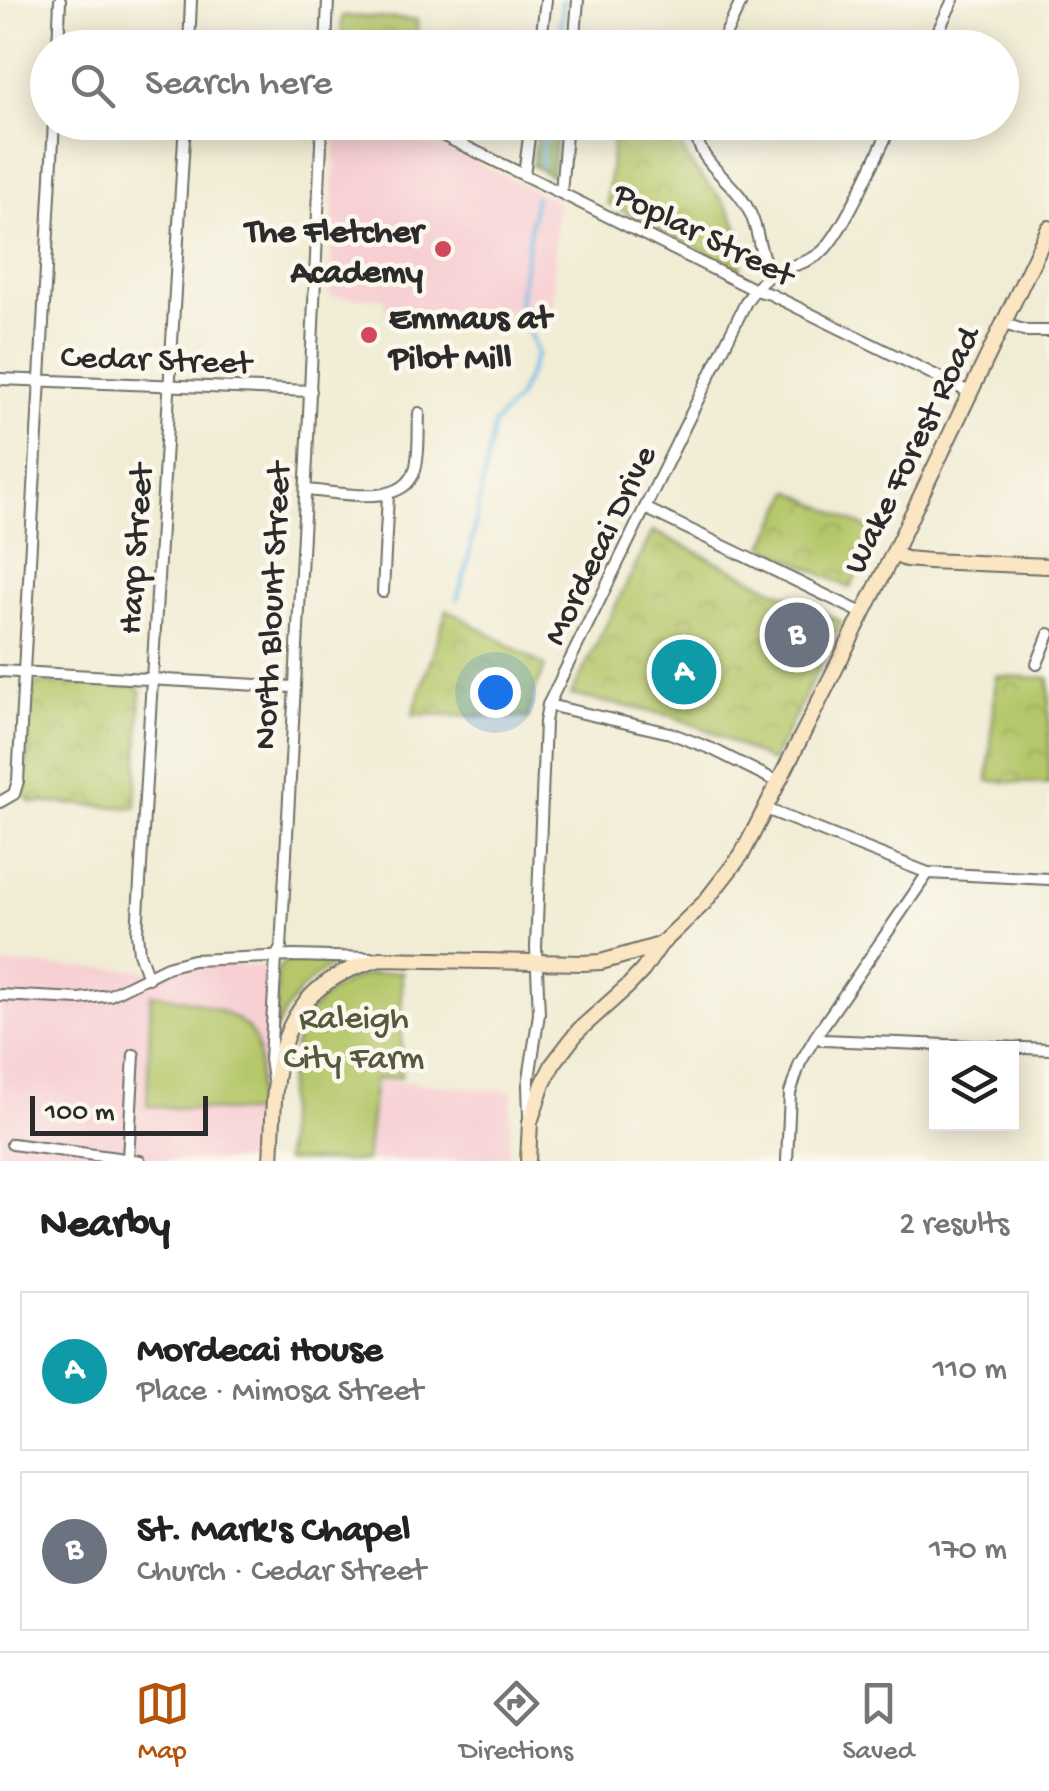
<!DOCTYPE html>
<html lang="en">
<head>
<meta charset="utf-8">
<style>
	:root { --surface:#fff; --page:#f2f2f2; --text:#222; --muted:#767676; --line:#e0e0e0; --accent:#b45309 }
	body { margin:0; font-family:"Gochi Hand",sans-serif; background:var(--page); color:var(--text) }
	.controls { position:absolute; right:30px; bottom:30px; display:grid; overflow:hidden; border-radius:0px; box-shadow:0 5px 25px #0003 }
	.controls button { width:90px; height:90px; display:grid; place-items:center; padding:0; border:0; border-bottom:2px solid var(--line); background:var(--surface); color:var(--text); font:50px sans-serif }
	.scale { position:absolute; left:30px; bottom:25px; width:178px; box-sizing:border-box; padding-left:10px; border:5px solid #2b2b2b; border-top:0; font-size:28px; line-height:35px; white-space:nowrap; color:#2b2b2b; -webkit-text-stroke:8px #fbf7ec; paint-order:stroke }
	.you { position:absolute; left:495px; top:692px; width:35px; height:35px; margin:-25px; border:8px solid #fff; border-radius:50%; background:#1a73e8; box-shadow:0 0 0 15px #1a73e833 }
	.badge { display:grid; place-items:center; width:65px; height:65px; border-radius:50%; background:var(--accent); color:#fff; font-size:32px; font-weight:700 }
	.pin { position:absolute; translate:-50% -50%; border:5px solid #fff; box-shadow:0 2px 10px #0006 }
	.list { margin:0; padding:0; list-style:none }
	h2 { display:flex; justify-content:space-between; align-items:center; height:130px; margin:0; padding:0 40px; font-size:42px }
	h2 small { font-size:32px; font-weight:400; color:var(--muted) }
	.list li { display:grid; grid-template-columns:65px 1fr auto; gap:30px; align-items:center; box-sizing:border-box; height:160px; margin:0 20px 20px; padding:0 20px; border:2px solid var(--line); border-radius:0px }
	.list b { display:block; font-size:38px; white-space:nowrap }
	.list p { margin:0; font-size:32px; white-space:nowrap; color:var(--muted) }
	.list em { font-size:32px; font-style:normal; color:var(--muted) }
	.icon { flex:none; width:55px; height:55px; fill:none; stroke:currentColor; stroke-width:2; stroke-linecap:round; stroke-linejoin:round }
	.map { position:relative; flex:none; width:1049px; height:1161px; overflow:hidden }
	.search { position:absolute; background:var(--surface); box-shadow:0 5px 25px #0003; left:30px; right:30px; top:30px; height:110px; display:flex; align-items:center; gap:25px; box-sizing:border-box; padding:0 35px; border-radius:55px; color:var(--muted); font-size:38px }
	.sheet { height:490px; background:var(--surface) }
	nav { display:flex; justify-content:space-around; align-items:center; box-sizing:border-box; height:140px; border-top:2px solid var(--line); background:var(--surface); font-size:28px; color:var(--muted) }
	nav a { display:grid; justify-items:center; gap:5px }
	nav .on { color:var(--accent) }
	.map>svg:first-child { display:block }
</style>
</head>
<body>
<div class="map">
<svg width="1049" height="1161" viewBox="0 0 1049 1161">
	<defs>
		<pattern id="forest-crowns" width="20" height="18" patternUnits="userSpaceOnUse" patternTransform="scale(2.5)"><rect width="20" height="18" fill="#90ac5f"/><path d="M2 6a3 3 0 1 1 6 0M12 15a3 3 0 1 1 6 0" fill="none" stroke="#768c4f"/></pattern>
		<pattern id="park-crowns" width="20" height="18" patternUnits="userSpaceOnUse" patternTransform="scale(2.5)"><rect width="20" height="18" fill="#b5c76b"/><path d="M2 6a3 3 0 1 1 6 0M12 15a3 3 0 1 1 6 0" fill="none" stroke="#9cab5d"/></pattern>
	</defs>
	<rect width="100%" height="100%" fill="#fbf7ec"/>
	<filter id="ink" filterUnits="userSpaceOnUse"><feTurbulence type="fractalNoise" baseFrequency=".01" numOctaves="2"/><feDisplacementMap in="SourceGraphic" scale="20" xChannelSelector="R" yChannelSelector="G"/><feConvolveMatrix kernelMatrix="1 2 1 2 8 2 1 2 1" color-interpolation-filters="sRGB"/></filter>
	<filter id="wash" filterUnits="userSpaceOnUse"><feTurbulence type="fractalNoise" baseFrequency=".0048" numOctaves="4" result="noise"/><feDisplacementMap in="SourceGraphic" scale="40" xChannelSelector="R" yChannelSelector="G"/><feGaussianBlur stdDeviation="2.25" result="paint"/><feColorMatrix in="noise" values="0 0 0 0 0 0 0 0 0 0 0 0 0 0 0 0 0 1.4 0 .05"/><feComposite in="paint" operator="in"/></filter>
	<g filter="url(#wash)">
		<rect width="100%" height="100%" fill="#f1ecd4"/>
		<g fill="#f7cfd3">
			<path d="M337 123H392L557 201 553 316 385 311 384 298 329 297Z"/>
			<path d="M0 964 171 971 193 965 256 966 264 969 270 981 258 1161H0Z"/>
			<path d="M377 1080 512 1091 508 1161H367Z"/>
		</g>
		<g fill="#b5c76b" stroke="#70794b" stroke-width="2.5">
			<path d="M288 959 338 962C308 977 289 1001 275 1031L278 968Z"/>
			<path d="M402 971 401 1077 375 1079 366 1161H285C287 1090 279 1002 363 976 375 972 390 973 402 971Z"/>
			<path d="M151 994C181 997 244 1009 256 1042 262 1059 256 1094 255 1113L147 1106Z"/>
		</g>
		<path fill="url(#forest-crowns)" stroke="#5e6c45" stroke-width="2.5" d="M538 123H558L552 176 532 166Z"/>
		<g fill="url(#park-crowns)" stroke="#70794b" stroke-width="2.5">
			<path d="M342 16 417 20V47H341Z"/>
			<path d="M575 123H676C683 191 750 187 740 270L607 203 613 137 574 129Z"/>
			<path d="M791 491 877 533 850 588 764 546Z"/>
			<path d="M653 531 842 622 772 762 707 730 672 716 571 695Z"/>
			<path d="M447 609 545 666 533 696 528 718 413 714Z"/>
			<path d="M996 676 1049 678V784L988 781Z"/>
			<path d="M37 683 133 686 141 690 136 808 32 802 25 796 31 695Z"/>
		</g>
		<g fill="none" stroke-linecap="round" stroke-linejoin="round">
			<g stroke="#6cbae6" stroke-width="4">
				<path d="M559 48 563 0"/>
				<path d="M541 166 545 122"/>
				<path d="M457 599 467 567 494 424 518 398 537 354 519 302 535 197"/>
			</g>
		</g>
	</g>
	<g filter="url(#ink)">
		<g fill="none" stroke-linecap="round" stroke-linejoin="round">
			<g stroke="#706f66" stroke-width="14">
				<g id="street">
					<path d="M58 48 60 0"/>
					<path d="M189 48 191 0"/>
					<path d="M326 48 328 0"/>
					<path d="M540 48 546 0"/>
					<path d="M574 48 578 0"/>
					<path d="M719 48 742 0"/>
					<path d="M930 48 953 0"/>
					<path d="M415 122 561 193 755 290 770 294 971 393"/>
					<path d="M693 122C699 171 735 177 751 215 760 234 758 257 773 273"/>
					<path d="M524 175 531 122"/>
					<path d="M561 193 567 122"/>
					<path d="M1004 324 1027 331H1049"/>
					<path d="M0 379 311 391"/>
					<path d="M306 490C338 492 403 509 415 470 420 453 418 430 419 413"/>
					<path d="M645 508 862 613"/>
					<path d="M383 592 388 495"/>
					<path d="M1037 664 1049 634"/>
					<path d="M0 671 294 687"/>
					<path d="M548 705 670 733 712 749 778 782"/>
					<path d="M0 802 14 794 18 781 54 122"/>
					<path d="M766 809 928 873 1049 879"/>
					<path d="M148 978 139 953 137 933 185 122"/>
					<path d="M0 995 79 999 110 995 167 967 193 960 294 956 371 958"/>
					<path d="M816 1036 823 1040 1049 1049"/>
					<path d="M273 1080 270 1059 276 957 281 948 307 459 322 122"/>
					<path d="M529 1116 528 1085 539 1014 536 947 545 722 548 705 747 300C755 290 763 278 775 272 789 266 806 264 819 254 841 239 879 150 893 122"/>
					<path d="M12 1144 140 1161"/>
					<path d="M128 1159 134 1055"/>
					<path d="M787 1161 790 1093 800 1063 816 1036 928 873"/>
				</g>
			</g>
			<g stroke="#706f66" stroke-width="18">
				<g id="secondary">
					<path d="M893 554 906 559 929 561 1049 566"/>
					<path d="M271 1161C275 1097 269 1021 329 981 345 970 362 965 380 959L583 963 601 962 660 945"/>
					<path d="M528 1161 530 1122 543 1084 553 1064 579 1030 628 986 643 970 660 945 704 903 742 854 754 831 893 554 1049 228"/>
				</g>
			</g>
			<use href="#street" stroke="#fff" stroke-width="10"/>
			<use href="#secondary" stroke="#fbe6c4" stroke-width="14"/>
		</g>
	</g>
	<g fill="#d1495b" stroke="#fbf7ec" stroke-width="4">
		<circle cx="443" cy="249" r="10"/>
		<circle cx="369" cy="335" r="10"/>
	</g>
	<g text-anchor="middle" stroke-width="9" stroke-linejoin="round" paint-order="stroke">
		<g font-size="35" font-weight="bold" fill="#2b2b2b" stroke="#fbf7ec" text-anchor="end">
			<text x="423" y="241">The Fletcher<tspan x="423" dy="40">Academy</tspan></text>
			<text x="389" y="327" text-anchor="start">Emmaus at<tspan x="389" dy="40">Pilot Mill</tspan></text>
		</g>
		<g font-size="35" fill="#2b2b2b" stroke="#fbf7ec">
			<text transform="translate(705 232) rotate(26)" y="12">Poplar Street</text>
			<text transform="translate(156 357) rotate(2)" y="12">Cedar Street</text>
			<text transform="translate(909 449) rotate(-64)" y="12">Wake Forest Road</text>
			<text transform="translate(597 544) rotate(-64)" y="12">Mordecai Drive</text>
			<text transform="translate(133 549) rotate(-86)" y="12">Harp Street</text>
			<text transform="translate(269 606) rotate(-87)" y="12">North Blount Street</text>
		</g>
		<g font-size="35" fill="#545a3e" stroke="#fbf7ec">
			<text x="354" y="1027">Raleigh<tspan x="354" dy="40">City Farm</tspan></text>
		</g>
	</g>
</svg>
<div class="controls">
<button><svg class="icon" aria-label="layers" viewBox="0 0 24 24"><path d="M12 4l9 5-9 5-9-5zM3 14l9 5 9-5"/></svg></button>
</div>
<div class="scale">100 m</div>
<div class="you"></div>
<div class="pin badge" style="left:684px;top:672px;background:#0f9aa8">A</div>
<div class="pin badge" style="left:797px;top:635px;background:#6b7280">B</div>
<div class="search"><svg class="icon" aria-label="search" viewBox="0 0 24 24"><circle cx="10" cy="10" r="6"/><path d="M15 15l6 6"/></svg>Search here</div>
</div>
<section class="sheet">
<h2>Nearby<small>2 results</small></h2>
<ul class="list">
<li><span class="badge" style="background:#0f9aa8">A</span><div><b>Mordecai House</b><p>Place · Mimosa Street</p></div><em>110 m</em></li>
<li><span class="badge" style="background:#6b7280">B</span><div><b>St. Mark's Chapel</b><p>Church · Cedar Street</p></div><em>170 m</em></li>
</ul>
</section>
<nav>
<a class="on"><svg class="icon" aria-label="map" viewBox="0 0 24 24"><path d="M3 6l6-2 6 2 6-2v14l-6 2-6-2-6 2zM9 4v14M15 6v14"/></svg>Map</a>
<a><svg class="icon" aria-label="directions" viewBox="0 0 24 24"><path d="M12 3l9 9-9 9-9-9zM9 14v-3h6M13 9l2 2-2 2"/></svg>Directions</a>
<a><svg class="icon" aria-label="saved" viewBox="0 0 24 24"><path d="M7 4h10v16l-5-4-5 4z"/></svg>Saved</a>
</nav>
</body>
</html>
